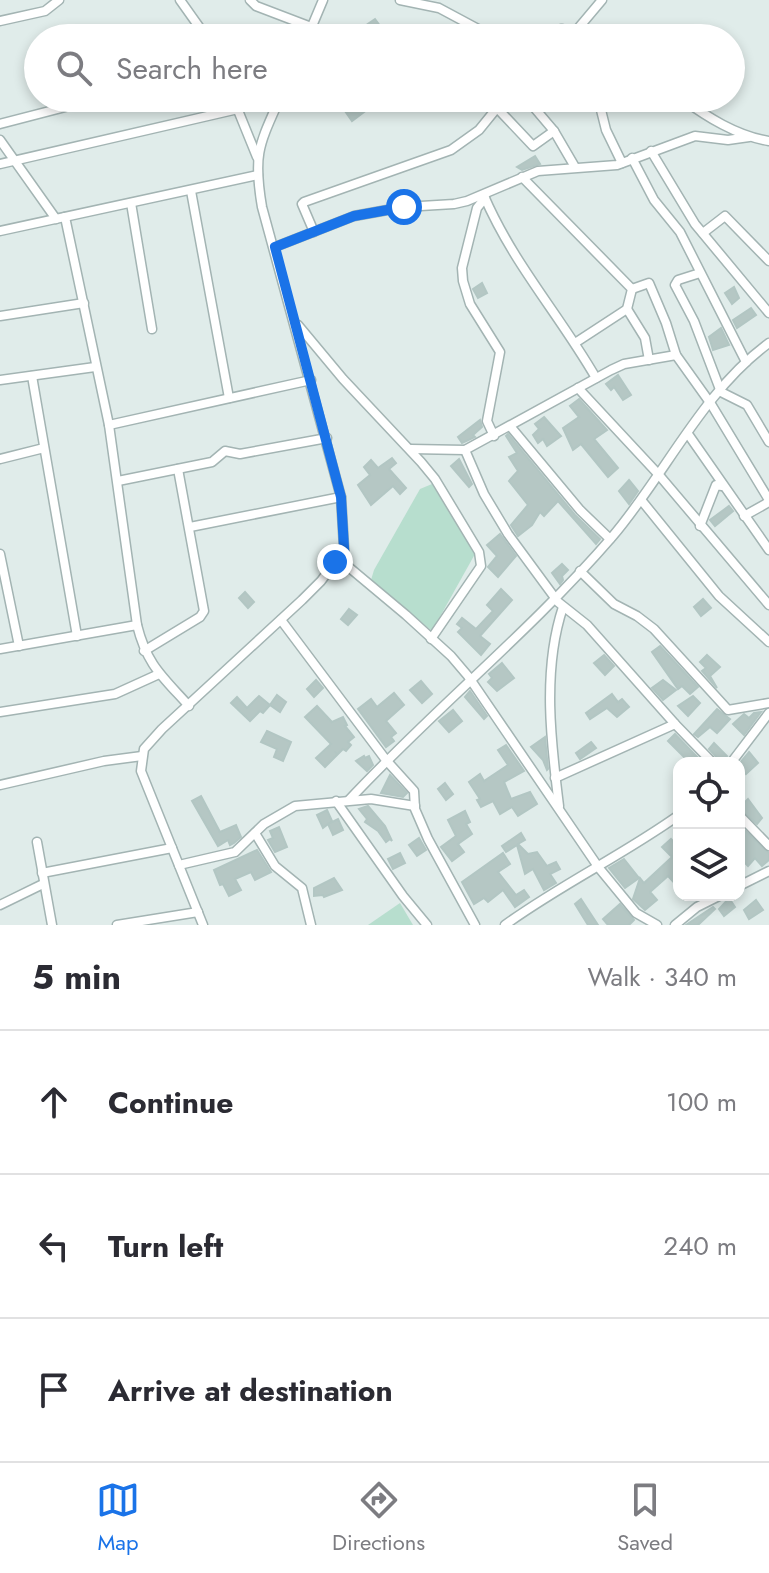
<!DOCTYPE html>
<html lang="en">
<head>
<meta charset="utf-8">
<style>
	:root { --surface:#fff; --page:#f2f2f3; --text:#2b2b33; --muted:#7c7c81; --line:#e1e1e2; --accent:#1a73e8 }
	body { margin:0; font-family:Jost,sans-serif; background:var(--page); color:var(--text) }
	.controls { position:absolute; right:24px; bottom:24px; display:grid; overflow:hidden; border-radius:16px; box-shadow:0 4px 12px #0003 }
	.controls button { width:72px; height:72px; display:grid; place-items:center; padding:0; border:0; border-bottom:2px solid var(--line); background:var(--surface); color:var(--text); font:40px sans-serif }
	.stop { position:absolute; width:24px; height:24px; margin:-18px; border:6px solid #1a73e8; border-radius:50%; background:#fff }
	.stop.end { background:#1a73e8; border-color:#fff; box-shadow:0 2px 8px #0008 }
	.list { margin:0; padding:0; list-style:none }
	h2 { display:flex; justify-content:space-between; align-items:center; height:104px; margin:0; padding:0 32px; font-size:34px }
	h2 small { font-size:26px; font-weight:400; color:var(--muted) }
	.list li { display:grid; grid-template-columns:52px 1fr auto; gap:24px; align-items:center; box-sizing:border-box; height:144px; padding:0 32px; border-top:2px solid var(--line) }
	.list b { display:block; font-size:30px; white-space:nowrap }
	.list em { font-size:26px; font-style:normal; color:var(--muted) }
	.icon { flex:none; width:44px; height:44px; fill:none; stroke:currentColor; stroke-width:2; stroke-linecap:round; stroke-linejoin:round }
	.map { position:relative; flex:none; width:769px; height:925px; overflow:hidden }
	.search { position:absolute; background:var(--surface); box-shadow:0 4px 12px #0003; left:24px; right:24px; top:24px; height:88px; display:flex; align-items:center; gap:20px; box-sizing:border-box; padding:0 28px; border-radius:44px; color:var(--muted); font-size:30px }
	.sheet { height:536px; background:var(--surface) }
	nav { display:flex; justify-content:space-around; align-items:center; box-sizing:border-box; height:112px; border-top:2px solid var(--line); background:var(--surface); font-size:22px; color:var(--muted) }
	nav a { display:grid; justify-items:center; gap:4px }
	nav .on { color:var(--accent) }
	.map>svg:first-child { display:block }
</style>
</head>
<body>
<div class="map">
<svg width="769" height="925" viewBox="0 0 769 925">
	<rect width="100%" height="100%" fill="#e0ecea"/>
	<g fill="#b7dece">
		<path d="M432 484 475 554 432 631 371 580 374 570 420 489Z"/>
		<path d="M400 903 413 925H368Z"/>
	</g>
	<g fill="#b5c7c4" stroke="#b2c6c3" stroke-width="2">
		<path d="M375 19 389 38H360L356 32Z"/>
		<path d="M336 98H373L376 103 352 121Z"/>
		<path d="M535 156 540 164 522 170 517 167Z"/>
		<path d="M482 283 487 293 478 298 473 289Z"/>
		<path d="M734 287 739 298 732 304 725 293Z"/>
		<path d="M751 308 756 315 737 328 733 320Z"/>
		<path d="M721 328 729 345 713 350 709 337Z"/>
		<path d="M618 375 631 395 623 400 614 387 611 390 606 384Z"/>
		<path d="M579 399 607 430 594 439 618 468 608 477 581 444 573 450 563 428 579 417 570 406Z"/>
		<path d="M544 417 561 436 547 446 543 439 538 443 533 435 539 429 535 424Z"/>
		<path d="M480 420 482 427 473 435 475 437 462 443 458 437Z"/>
		<path d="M508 434 575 515 600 539 596 544 558 501 544 516 540 512 532 525 518 536 511 525 528 505 509 481 518 471 509 457 517 453 506 436Z"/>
		<path d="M392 458 396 463 389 469 406 488 400 494 393 486 371 505 358 485 370 475 364 467 371 460 378 468Z"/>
		<path d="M459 459 472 484 469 487 451 466Z"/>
		<path d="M629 480 638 491 629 504 619 491Z"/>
		<path d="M729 506 733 511 715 526 710 520Z"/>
		<path d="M500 534 516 556 498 577 488 567 497 556 487 545Z"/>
		<path d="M562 564 568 570 562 576 563 580 560 584 552 573Z"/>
		<path d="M501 589 512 600 480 636 490 644 481 655 458 632 462 628 457 624 462 618 476 629 493 611 487 605Z"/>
		<path d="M245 592 254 602 248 608 239 598Z"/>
		<path d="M703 599 711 608 701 616 694 607Z"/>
		<path d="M349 609 357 615 348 625 341 619Z"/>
		<path d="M660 646 698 687 690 694 682 686 678 689 652 652Z"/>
		<path d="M604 655 614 666 605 675 594 663Z"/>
		<path d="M707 655 720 667 710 676 717 688 702 671 706 668 700 662Z"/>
		<path d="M502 663 514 678 497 691 488 682 492 678 489 674Z"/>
		<path d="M316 680 323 688 314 697 307 689Z"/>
		<path d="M663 680 676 690 663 700 652 688Z"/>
		<path d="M421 681 432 694 422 703 410 690Z"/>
		<path d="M470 691 487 716 484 719 465 697Z"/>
		<path d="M394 693 404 705 386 721 396 733 391 737 394 741 386 747 358 709 371 699 377 707Z"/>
		<path d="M612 694 618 702 622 699 629 707 617 717 607 708 590 719 586 713Z"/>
		<path d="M277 695 286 702 280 712 270 705Z"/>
		<path d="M259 696 270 705 263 713 260 711 250 721 231 703 237 697 247 708Z"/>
		<path d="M693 696 700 703 688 716 678 706Z"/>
		<path d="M317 706 332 722 343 717 347 725 345 726 354 737 348 742 351 745 346 751 343 749 338 754 336 753 337 755 325 767 316 758 331 744 305 717Z"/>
		<path d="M717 709 730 719 717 733 710 727 698 737 694 734Z"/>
		<path d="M453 710 462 721 449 732 439 721Z"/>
		<path d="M761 712 744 735 733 724 744 714 749 718 754 713Z"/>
		<path d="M267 731 291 742 283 761 274 757 277 749 261 742Z"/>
		<path d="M675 734 700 760 703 763H691L685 758 668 741Z"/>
		<path d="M545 737 548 769 547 770 543 760 531 747Z"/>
		<path d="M591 742 596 748 580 759 576 753Z"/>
		<path d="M714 743 727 756 722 763 709 749Z"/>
		<path d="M506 745 524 771 504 782 511 799 530 792 537 804 518 816 512 807 500 814 493 801 481 807 477 800 480 799 469 782 480 774 484 781 508 765 498 750Z"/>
		<path d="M749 752 758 763 746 774 739 764Z"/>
		<path d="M364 756 365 758 369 756 373 765 367 771 356 761Z"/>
		<path d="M390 775 407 793 403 797 381 793Z"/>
		<path d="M445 783 453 794 446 800 438 789Z"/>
		<path d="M201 796 220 832 236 825 241 837 234 843 230 845 228 840 218 846 192 801Z"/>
		<path d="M748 799 762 818 757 824 739 808Z"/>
		<path d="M368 806 385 826 392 841 390 839 386 842 378 831 365 822 367 819 359 809Z"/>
		<path d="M327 810 332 821 323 828 317 815Z"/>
		<path d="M465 811 470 822 466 824 472 834 458 844 464 852 452 861 441 847 456 836 448 820Z"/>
		<path d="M338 819 343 830 333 835 328 824Z"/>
		<path d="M739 825 769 853V860L762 866 755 858 748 866 739 857Z"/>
		<path d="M279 827 287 847 275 852 268 840 273 838 270 831Z"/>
		<path d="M521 833 525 840 518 844 528 854 537 852 547 866 556 862 560 869 550 874 556 883 544 890 533 869 525 874 517 845 506 852 502 846Z"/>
		<path d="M419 838 426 850 417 856 409 845Z"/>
		<path d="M671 839 679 848V888L668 876 650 892 657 900 645 910 633 899 640 878 644 883 672 857 662 847Z"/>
		<path d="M257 850 271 872 255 880 251 872 235 879 241 890 229 896 223 884 220 885 214 870Z"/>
		<path d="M400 853 405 863 393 869 388 859Z"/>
		<path d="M503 853 510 864 498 872 516 895 524 890 529 897 515 907 503 890 488 902 484 898 474 904 462 882Z"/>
		<path d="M624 859 639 878 625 888 609 868Z"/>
		<path d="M334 878 342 890 324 897 323 895 314 896V888Z"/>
		<path d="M729 898 735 907 724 916 719 909Z"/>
		<path d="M581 899 598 925H588L575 904Z"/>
		<path d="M756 900 763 910 749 919 744 910Z"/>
		<path d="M620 904 634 920 629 925H608L603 919Z"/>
		<path d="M713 907 715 909 698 925H686Z"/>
	</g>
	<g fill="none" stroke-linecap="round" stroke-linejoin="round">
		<g stroke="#a3b4b3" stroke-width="11">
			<g id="street">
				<path d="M180 0 207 38"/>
				<path d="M250 0 256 6 311 27"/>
				<path d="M400 0 439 8 495 38"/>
				<path d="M0 21 45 11 59 0"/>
				<path d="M307 38 323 0"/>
				<path d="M518 38 562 29 589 38"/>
				<path d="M570 38 602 0"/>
				<path d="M233 98 257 157"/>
				<path d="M526 98 554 131 575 167"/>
				<path d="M598 98 606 130 622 163"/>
				<path d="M681 98C707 117 737 136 769 141"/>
				<path d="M497 108 533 146 554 131"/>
				<path d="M0 124 100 98"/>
				<path d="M0 140 56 219"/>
				<path d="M651 151 695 224 769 313"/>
				<path d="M632 158 654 200 680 232 746 362"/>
				<path d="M0 164 238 109"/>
				<path d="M522 177 632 289 627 309 575 343"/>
				<path d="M191 191 229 398"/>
				<path d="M484 196C514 265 559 314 596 378"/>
				<path d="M485 198 477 208 462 268 463 281 470 304 500 352 487 421 494 436"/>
				<path d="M131 203 152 329"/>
				<path d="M65 217 109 425 137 625C147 665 162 676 189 706"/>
				<path d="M0 231 258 175"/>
				<path d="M314 232 302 204 304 202 451 150 479 130 505 98"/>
				<path d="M703 233 725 216 769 261"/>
				<path d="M275 247 354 216 404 207 454 204 467 201 538 171 617 165 695 136 728 140 749 137"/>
				<path d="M700 273 678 280 675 285 694 321 721 392 747 405 769 442"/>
				<path d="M632 289 649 283 666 323 676 355 711 404 769 500"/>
				<path d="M627 309 645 338 649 360"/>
				<path d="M0 316 84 303"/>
				<path d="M298 325 343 379 421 462 435 479 479 552 481 566 431 639"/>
				<path d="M32 376 77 636"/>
				<path d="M0 380 95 367"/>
				<path d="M578 388 659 475 769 605"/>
				<path d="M109 425 311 380"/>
				<path d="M510 426 580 510 610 539"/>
				<path d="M688 434 769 550"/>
				<path d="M411 449 465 450 611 370 624 364 676 355"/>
				<path d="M465 450 484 494 508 534 558 602 587 625 675 724 713 763"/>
				<path d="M0 459 44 448"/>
				<path d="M118 481 212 462 225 451 240 454 327 438"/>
				<path d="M642 501 719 596 769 642"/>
				<path d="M744 516 769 502"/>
				<path d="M700 526 716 485 722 486"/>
				<path d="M190 527 341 497"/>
				<path d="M0 554 19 646"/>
				<path d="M345 564 406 615 451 656 468 676 599 868 636 913 657 925"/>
				<path d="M580 571 614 604 637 616 654 629 728 710 769 703"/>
				<path d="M281 620 386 760 414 791 415 809 428 839 475 925"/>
				<path d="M0 649 137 625"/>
				<path d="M144 651 200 617 204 611 178 469"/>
				<path d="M0 712 115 694 159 674"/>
				<path d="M731 763 769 713"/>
				<path d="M555 778 675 724"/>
				<path d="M0 785 104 761 142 756"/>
				<path d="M349 800C434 709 531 631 612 537 665 475 702 392 769 343"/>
				<path d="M336 801 403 896 427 925"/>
				<path d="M559 806C551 742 542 670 563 607"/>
				<path d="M739 815 769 846"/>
				<path d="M255 833 275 866 302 888 311 925"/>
				<path d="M37 842 52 925"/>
				<path d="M179 865 235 852 264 824 295 806 371 799 415 806"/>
				<path d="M42 873 172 848"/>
				<path d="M739 886 769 871"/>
				<path d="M0 905 43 884"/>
				<path d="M117 925 198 912"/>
				<path d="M203 925 141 771 144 749 162 729 302 600 321 581 335 562 345 564 341 497 262 207C253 154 259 145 280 98"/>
				<path d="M505 925C560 885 623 855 679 815"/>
				<path d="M675 925 697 907 721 895"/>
			</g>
		</g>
		<use href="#street" stroke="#fff" stroke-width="8"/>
	</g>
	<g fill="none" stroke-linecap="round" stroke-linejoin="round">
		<path stroke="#1a73e8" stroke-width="10" d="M335 562 345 564 341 497 275 247 354 216 404 207"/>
	</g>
</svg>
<div class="controls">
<button><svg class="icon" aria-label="locate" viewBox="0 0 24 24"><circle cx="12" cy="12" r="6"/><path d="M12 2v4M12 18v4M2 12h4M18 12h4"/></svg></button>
<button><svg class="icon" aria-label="layers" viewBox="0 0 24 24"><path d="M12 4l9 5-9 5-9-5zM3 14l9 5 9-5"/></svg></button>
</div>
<div class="stop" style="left:404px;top:207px"></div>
<div class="stop end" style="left:335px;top:562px"></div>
<div class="search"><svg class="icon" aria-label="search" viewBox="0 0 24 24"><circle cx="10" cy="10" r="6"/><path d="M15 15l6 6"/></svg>Search here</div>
</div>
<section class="sheet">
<h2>5 min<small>Walk · 340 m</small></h2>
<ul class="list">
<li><svg class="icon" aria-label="ahead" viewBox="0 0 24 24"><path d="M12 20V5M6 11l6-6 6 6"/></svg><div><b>Continue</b></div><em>100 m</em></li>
<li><svg class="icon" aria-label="left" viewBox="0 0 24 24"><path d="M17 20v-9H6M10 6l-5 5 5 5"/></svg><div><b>Turn left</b></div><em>240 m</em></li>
<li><svg class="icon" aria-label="arrive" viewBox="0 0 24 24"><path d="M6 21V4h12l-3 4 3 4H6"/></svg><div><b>Arrive at destination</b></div></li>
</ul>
</section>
<nav>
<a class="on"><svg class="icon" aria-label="map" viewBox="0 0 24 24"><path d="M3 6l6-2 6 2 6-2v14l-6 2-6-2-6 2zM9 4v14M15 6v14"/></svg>Map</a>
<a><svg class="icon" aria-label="directions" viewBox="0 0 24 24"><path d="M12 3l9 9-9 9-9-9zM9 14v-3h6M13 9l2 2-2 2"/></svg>Directions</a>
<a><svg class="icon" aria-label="saved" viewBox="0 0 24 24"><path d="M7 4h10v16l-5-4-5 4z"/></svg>Saved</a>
</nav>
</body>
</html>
